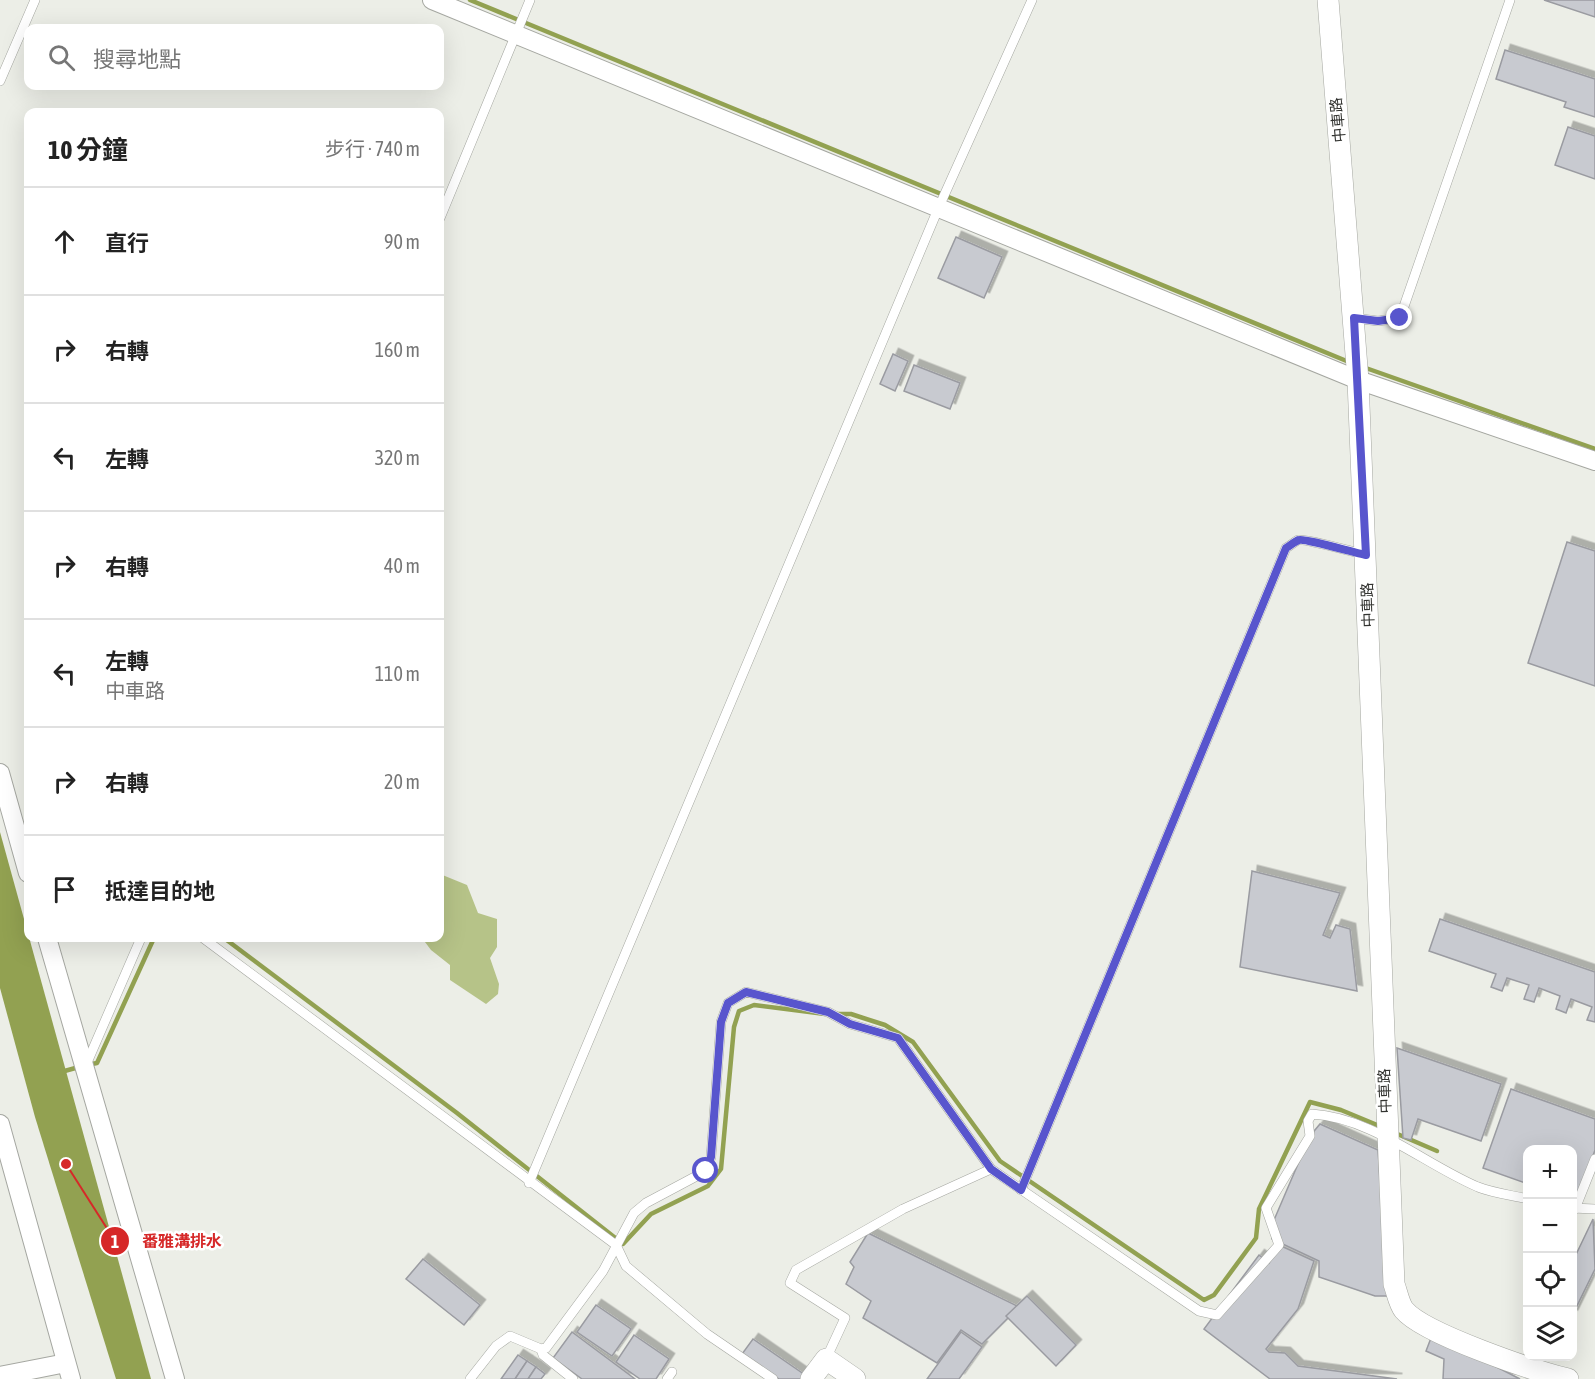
<!DOCTYPE html>
<html lang="zh-TW">
<head>
<meta charset="utf-8">
<style>
	:root { --surface:#fff; --page:#f2f2f2; --text:#222; --muted:#767676; --line:#e0e0e0 }
	body { margin:0; font-family:"Asap Condensed","Noto Sans TC",sans-serif; background:var(--page); color:var(--text) }
	.controls { position:absolute; right:18px; bottom:18px; display:grid; overflow:hidden; border-radius:12px; box-shadow:0 6px 24px #0002 }
	.controls button { width:54px; height:54px; display:grid; place-items:center; padding:0; border:0; border-bottom:2px solid var(--line); background:var(--surface); color:var(--text); font:30px sans-serif }
	.stop { position:absolute; width:18px; height:18px; margin:-14px; border:4px solid #5855cd; border-radius:50%; background:#fff }
	.stop.end { background:#5855cd; border-color:#fff; box-shadow:0 2px 6px #0008 }
	.list { margin:0; padding:0; list-style:none }
	h2 { display:flex; justify-content:space-between; align-items:center; height:78px; margin:0; padding:0 24px; font-size:26px }
	h2 small { font-size:20px; font-weight:400; color:var(--muted) }
	.list li { display:grid; grid-template-columns:39px 1fr auto; gap:18px; align-items:center; box-sizing:border-box; height:108px; padding:0 24px; border-top:2px solid var(--line) }
	.list b { display:block; font-size:22px; white-space:nowrap }
	.list p { margin:0; font-size:20px; white-space:nowrap; color:var(--muted) }
	.list em { font-size:20px; font-style:normal; color:var(--muted) }
	.icon { flex:none; width:33px; height:33px; fill:none; stroke:currentColor; stroke-width:2; stroke-linecap:round; stroke-linejoin:round }
	.map { position:relative; flex:none; width:1595px; height:1379px; overflow:hidden }
	.search { position:absolute; background:var(--surface); box-shadow:0 6px 24px #0002; left:24px; top:24px; width:420px; height:66px; display:flex; align-items:center; gap:15px; box-sizing:border-box; padding:0 21px; border-radius:12px; color:var(--muted); font-size:22px }
	.panel { position:absolute; background:var(--surface); box-shadow:0 6px 24px #0002; left:24px; top:108px; width:420px; height:834px; border-radius:12px }
	.map>svg:first-child { display:block }
</style>
</head>
<body>
<div class="map">
<svg width="1595" height="1379" viewBox="0 0 1595 1379">
	<defs>
		<filter id="shadow"><feDropShadow dx="5.5" dy="-5.5" stdDeviation="0" flood-color="#0004"/></filter>
	</defs>
	<rect width="100%" height="100%" fill="#eceee7"/>
	<path fill="#b6c388" d="M440 874 467 885 478 913 497 919V947L490 958 499 984 498 994 486 1004 450 980V965L431 950 422 938H440Z"/>
	<path fill="#92a151" d="M0 832 151 1379H116L35 1117 0 988Z"/>
	<g fill="none" stroke-linecap="round" stroke-linejoin="round">
		<g stroke="#92a151" stroke-width="4.5">
			<path d="M470 0 1349 362"/>
			<path d="M1363 367 1595 449"/>
			<path d="M224 938 457 1113 623 1244 651 1214 708 1186 721 1169 734 1027 739 1011 754 1005 825 1014"/>
			<path d="M836 1014H851L885 1025 913 1042 1000 1161 1204 1300 1214 1295 1256 1238 1259 1209 1310 1102 1341 1110 1382 1127"/>
			<path d="M87 1065 97 1063 154 938"/>
			<path d="M61 1072 79 1067"/>
			<path d="M1395 1133 1437 1151"/>
		</g>
	</g>
	<g fill="#c8cad0" stroke="#9a9ba1" stroke-width="1.5" filter="url(#shadow)">
		<path d="M1544 0H1595V17Z"/>
		<path d="M1505 50 1595 79V117L1564 107 1566 102 1496 79Z"/>
		<path d="M1568 127 1595 136V179L1555 165Z"/>
		<path d="M956 237 1002 257 984 298 938 278Z"/>
		<path d="M893 354 908 361 895 391 880 384Z"/>
		<path d="M914 365 960 383 950 409 904 391Z"/>
		<path d="M1567 542 1595 551V686L1528 663Z"/>
		<path d="M1252 871 1340 893 1323 935 1330 938 1336 925 1350 929 1357 991 1240 967Z"/>
		<path d="M1440 919 1595 972V1022L1587 1020 1592 1007 1571 999 1566 1013 1556 1009 1560 996 1539 988 1534 1002 1524 999 1529 985 1507 978 1502 991 1491 987 1496 974 1429 951Z"/>
		<path d="M1397 1048 1501 1084 1481 1141 1418 1119 1411 1140 1403 1138Z"/>
		<path d="M1511 1089 1595 1119V1150L1577 1201 1572 1200V1150H1528V1184L1483 1168Z"/>
		<path d="M1320 1124 1378 1150 1388 1296H1375L1319 1277V1261L1272 1239 1271 1227 1310 1136Z"/>
		<path d="M1593 1219 1595 1269 1572 1316V1263Z"/>
		<path d="M868 1233 1019 1307 982 1344 961 1330 937 1363 863 1318 871 1301 846 1284 854 1267 850 1262Z"/>
		<path d="M1279 1245 1314 1261 1298 1309 1266 1349 1269 1352 1285 1353 1298 1366 1397 1379H1270L1204 1329 1259 1255 1269 1263Z"/>
		<path d="M423 1259 480 1305 464 1325 406 1279Z"/>
		<path d="M1027 1296 1076 1345 1056 1366 1006 1316Z"/>
		<path d="M596 1305 631 1329 612 1356 577 1332Z"/>
		<path d="M572 1332 635 1379H582L553 1358Z"/>
		<path d="M961 1332 982 1347 959 1379H927Z"/>
		<path d="M634 1335 669 1359 656 1379H640L616 1362Z"/>
		<path d="M1431 1338 1452 1344 1520 1379H1443L1444 1359 1426 1351Z"/>
		<path d="M753 1339 808 1377 806 1379H779L742 1354Z"/>
		<path d="M518 1355 527 1361 515 1379H501Z"/>
		<path d="M527 1361 536 1367 528 1379H515Z"/>
		<path d="M536 1367 545 1374 541 1379H528Z"/>
	</g>
	<g fill="none" stroke-linecap="round" stroke-linejoin="round">
		<g stroke="#a5a7a1" stroke-width="10">
			<g id="service">
				<path d="M0 81 35 0"/>
				<path d="M440 218 530 0"/>
				<path d="M1354 318 1378 321 1400 318 1510 0"/>
				<path d="M203 938 616 1245 626 1266 707 1334 773 1379"/>
				<path d="M86 1065 141 938"/>
				<path d="M529 1183 938 209 1032 0"/>
				<path d="M1021 1190 1286 548C1290 546 1294 542 1298 540 1304 538 1353 552 1364 554"/>
				<path d="M1572 1208 1595 1209"/>
				<path d="M1575 1209 1595 1159"/>
				<path d="M541 1349 543 1355 573 1379"/>
				<path d="M826 1359 845 1318 790 1283 796 1270 903 1209 991 1169"/>
				<path d="M470 1379 496 1346 510 1336 541 1349 546 1348 603 1271 634 1213 646 1203 706 1171 711 1157 721 1022 728 1003 746 992 828 1012 850 1024 898 1038 991 1169 1199 1311 1217 1315 1279 1245 1266 1208 1310 1136 1308 1121 1312 1114C1373 1118 1424 1164 1478 1187 1493 1193 1511 1195 1528 1199"/>
				<path d="M667 1379 672 1372"/>
			</g>
		</g>
		<g stroke="#a5a7a1" stroke-width="20">
			<g id="minor">
				<path d="M432 0 1358 380 1595 461"/>
				<path d="M0 773 28 873"/>
				<path d="M47 938 175 1379"/>
				<path d="M0 1124 71 1379"/>
				<path d="M0 1376 66 1363"/>
			</g>
		</g>
		<g stroke="#a5a7a1" stroke-width="22">
			<g id="tertiary">
				<path d="M1328 0 1358 380 1394 1284C1397 1292 1399 1304 1404 1310 1424 1334 1535 1371 1568 1379"/>
				<path d="M811 1379 826 1359 855 1379"/>
			</g>
		</g>
		<use href="#service" stroke="#fff" stroke-width="9"/>
		<use href="#minor" stroke="#fff" stroke-width="18"/>
		<use href="#tertiary" stroke="#fff" stroke-width="21"/>
	</g>
	<g fill="none" stroke-linecap="round" stroke-linejoin="round">
		<path stroke="#5855cd" stroke-width="8" d="M706 1171 711 1157 721 1022 728 1003 746 992 828 1012 850 1024 898 1038 991 1169 1021 1190 1286 548C1290 546 1295 541 1299 540 1304 538 1355 553 1366 555L1354 318 1378 321 1400 318"/>
	</g>
	<g text-anchor="middle" stroke-width="5" stroke-linejoin="round" paint-order="stroke">
		<g font-size="15" fill="#333431" stroke="#fff">
			<text transform="translate(1338 120) rotate(-95)" y="5">中車路</text>
			<text transform="translate(1368 605) rotate(-92)" y="5">中車路</text>
			<text transform="translate(1385 1091) rotate(-92)" y="5">中車路</text>
		</g>
	</g>
	<path fill="none" stroke="#d62828" stroke-width="2" d="M66 1164L115 1241"/>
	<g fill="#d62828" stroke="#fff" stroke-width="2">
		<circle cx="66" cy="1164" r="6"/>
		<circle cx="115" cy="1241" r="15"/>
	</g>
	<g font-size="18" text-anchor="middle" font-weight="bold" fill="#fff">
		<text x="115" y="1248">1</text>
	</g>
	<g font-size="16" text-anchor="middle" font-weight="bold" fill="#d62828" stroke="#fff" stroke-width="5" stroke-linejoin="round" paint-order="stroke">
		<text x="182" y="1247">番雅溝排水</text>
	</g>
</svg>
<div class="controls">
<button>+</button>
<button>−</button>
<button><svg class="icon" aria-label="locate" viewBox="0 0 24 24"><circle cx="12" cy="12" r="6"/><path d="M12 2v4M12 18v4M2 12h4M18 12h4"/></svg></button>
<button><svg class="icon" aria-label="layers" viewBox="0 0 24 24"><path d="M12 4l9 5-9 5-9-5zM3 14l9 5 9-5"/></svg></button>
</div>
<div class="stop" style="left:706px;top:1171px"></div>
<div class="stop end" style="left:1400px;top:318px"></div>
<div class="search"><svg class="icon" aria-label="search" viewBox="0 0 24 24"><circle cx="10" cy="10" r="6"/><path d="M15 15l6 6"/></svg>搜尋地點</div>
<section class="panel">
<h2>10 分鐘<small>步行 · 740 m</small></h2>
<ul class="list">
<li><svg class="icon" aria-label="ahead" viewBox="0 0 24 24"><path d="M12 20V5M6 11l6-6 6 6"/></svg><div><b>直行</b></div><em>90 m</em></li>
<li><svg class="icon" aria-label="right" viewBox="0 0 24 24"><path d="M7 20v-9h11M14 6l5 5-5 5"/></svg><div><b>右轉</b></div><em>160 m</em></li>
<li><svg class="icon" aria-label="left" viewBox="0 0 24 24"><path d="M17 20v-9H6M10 6l-5 5 5 5"/></svg><div><b>左轉</b></div><em>320 m</em></li>
<li><svg class="icon" aria-label="right" viewBox="0 0 24 24"><path d="M7 20v-9h11M14 6l5 5-5 5"/></svg><div><b>右轉</b></div><em>40 m</em></li>
<li><svg class="icon" aria-label="left" viewBox="0 0 24 24"><path d="M17 20v-9H6M10 6l-5 5 5 5"/></svg><div><b>左轉</b><p>中車路</p></div><em>110 m</em></li>
<li><svg class="icon" aria-label="right" viewBox="0 0 24 24"><path d="M7 20v-9h11M14 6l5 5-5 5"/></svg><div><b>右轉</b></div><em>20 m</em></li>
<li><svg class="icon" aria-label="arrive" viewBox="0 0 24 24"><path d="M6 21V4h12l-3 4 3 4H6"/></svg><div><b>抵達目的地</b></div></li>
</ul>
</section>
</div>
</body>
</html>
